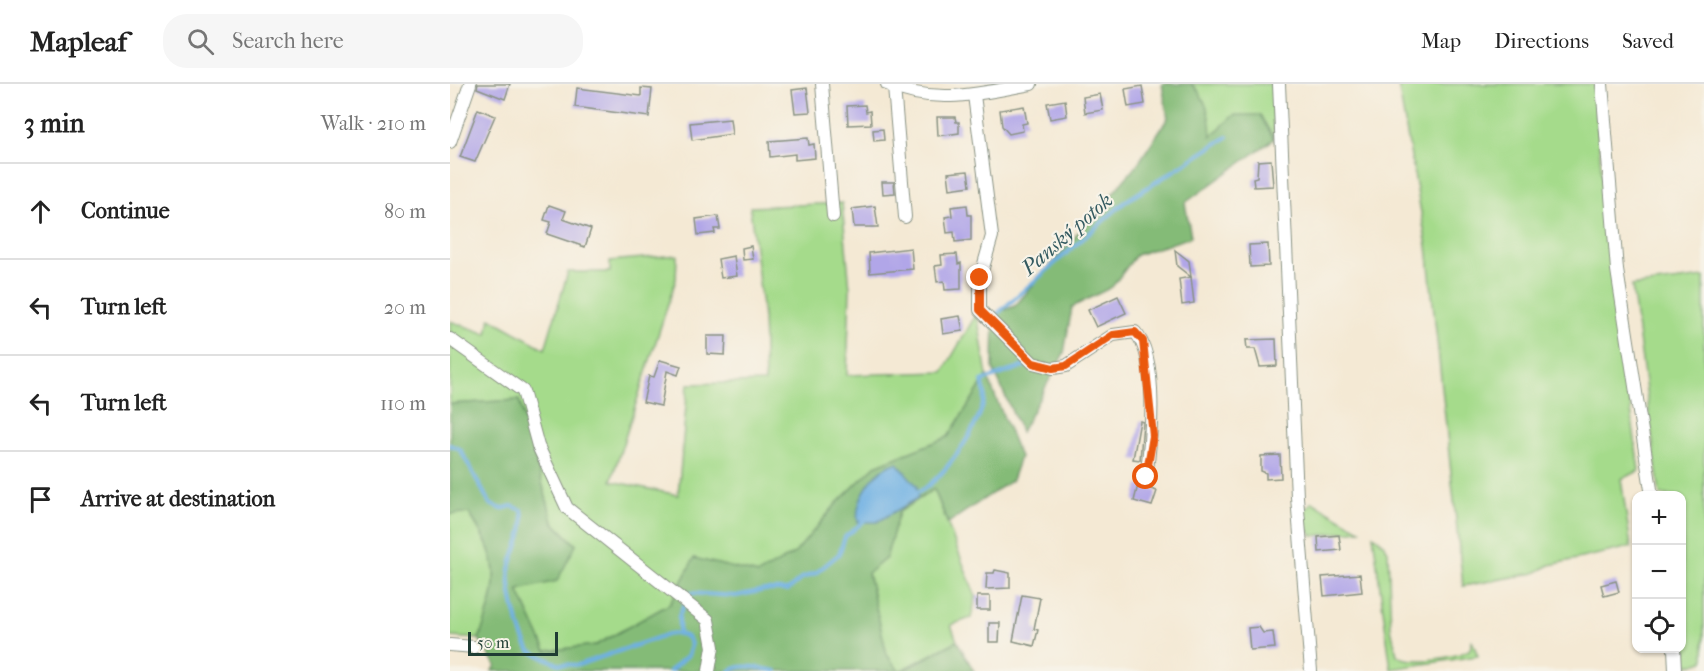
<!DOCTYPE html>
<html lang="en">
<head>
<meta charset="utf-8">
<style>
	:root { --surface:#fff; --page:#f6f6f6; --text:#222; --muted:#767676; --line:#e0e0e0 }
	body { margin:0; font-family:"IM FELL French Canon",serif; background:var(--page); color:var(--text) }
	.controls { position:absolute; right:18px; bottom:18px; display:grid; overflow:hidden; border-radius:12px; box-shadow:0 2px 4px #0004 }
	.controls button { width:54px; height:54px; display:grid; place-items:center; padding:0; border:0; border-bottom:2px solid var(--line); background:var(--surface); color:var(--text); font:30px sans-serif }
	.scale { position:absolute; left:18px; bottom:15px; width:90px; box-sizing:border-box; padding-left:6px; border:3px solid #1f3d34; border-top:0; font-size:16px; line-height:21px; white-space:nowrap; color:#1f3d34; -webkit-text-stroke:4px #f7f3e8; paint-order:stroke }
	.stop { position:absolute; width:18px; height:18px; margin:-14px; border:4px solid #ea580c; border-radius:50%; background:#fff }
	.stop.end { background:#ea580c; border-color:#fff; box-shadow:0 2px 6px #0008 }
	.list { margin:0; padding:0; list-style:none }
	h2 { display:flex; justify-content:space-between; align-items:center; height:78px; margin:0; padding:0 24px; font-size:26px }
	h2 small { font-size:20px; font-weight:400; color:var(--muted) }
	.list li { display:grid; grid-template-columns:39px 1fr auto; gap:18px; align-items:center; box-sizing:border-box; height:96px; padding:0 24px; border-top:2px solid var(--line) }
	.list b { display:block; font-size:22px; white-space:nowrap }
	.list em { font-size:20px; font-style:normal; color:var(--muted) }
	.icon { flex:none; width:33px; height:33px; fill:none; stroke:currentColor; stroke-width:2; stroke-linecap:round; stroke-linejoin:round }
	.map { position:relative; flex:none; width:1254px; height:587px; overflow:hidden }
	header { display:flex; align-items:center; gap:36px; box-sizing:border-box; height:84px; padding:0 30px; background:var(--surface); border-bottom:2px solid var(--line) }
	header strong { font-size:28px }
	nav { display:flex; gap:33px; margin-inline-start:auto; font-size:21px }
	.search { width:420px; height:54px; background:var(--page); display:flex; align-items:center; gap:15px; box-sizing:border-box; padding:0 21px; border-radius:24px; color:var(--muted); font-size:22px }
	main { display:flex }
	aside { flex:1; background:var(--surface) }
	.map>svg:first-child { display:block }
</style>
</head>
<body>
<header>
<strong>Mapleaf</strong>
<div class="search"><svg class="icon" aria-label="search" viewBox="0 0 24 24"><circle cx="10" cy="10" r="6"/><path d="M15 15l6 6"/></svg>Search here</div>
<nav><a>Map</a><a>Directions</a><a>Saved</a></nav>
</header>
<main>
<aside>
<h2>3 min<small>Walk · 210 m</small></h2>
<ul class="list">
<li><svg class="icon" aria-label="ahead" viewBox="0 0 24 24"><path d="M12 20V5M6 11l6-6 6 6"/></svg><div><b>Continue</b></div><em>80 m</em></li>
<li><svg class="icon" aria-label="left" viewBox="0 0 24 24"><path d="M17 20v-9H6M10 6l-5 5 5 5"/></svg><div><b>Turn left</b></div><em>20 m</em></li>
<li><svg class="icon" aria-label="left" viewBox="0 0 24 24"><path d="M17 20v-9H6M10 6l-5 5 5 5"/></svg><div><b>Turn left</b></div><em>110 m</em></li>
<li><svg class="icon" aria-label="arrive" viewBox="0 0 24 24"><path d="M6 21V4h12l-3 4 3 4H6"/></svg><div><b>Arrive at destination</b></div></li>
</ul>
</aside>
<div class="map">
<svg width="1254" height="587" viewBox="0 0 1254 587">
	<rect width="100%" height="100%" fill="#f7f3e8"/>
	<filter id="ink" filterUnits="userSpaceOnUse"><feTurbulence type="fractalNoise" baseFrequency=".0167" numOctaves="2"/><feDisplacementMap in="SourceGraphic" scale="12" xChannelSelector="R" yChannelSelector="G"/><feConvolveMatrix kernelMatrix="1 2 1 2 8 2 1 2 1" color-interpolation-filters="sRGB"/></filter>
	<filter id="wash" filterUnits="userSpaceOnUse"><feTurbulence type="fractalNoise" baseFrequency=".008" numOctaves="4" result="noise"/><feDisplacementMap in="SourceGraphic" scale="24" xChannelSelector="R" yChannelSelector="G"/><feGaussianBlur stdDeviation="1.35" result="paint"/><feColorMatrix in="noise" values="0 0 0 0 0 0 0 0 0 0 0 0 0 0 0 0 0 1.4 0 .05"/><feComposite in="paint" operator="in"/></filter>
	<g filter="url(#wash)">
		<rect width="100%" height="100%" fill="#f4e9d4"/>
		<g fill="#a5db8b" stroke="#628c60" stroke-width="1.5">
			<path d="M741 0H823L824 55 810 31 761 52 748 7Z"/>
			<path d="M948 0H1144L1154 119 1189 387 1171 395 1181 463 1100 481 1085 489 1013 502 977 162Z"/>
			<path d="M392 119 400 205 397 291 493 288 527 229 537 292 498 353 425 382 387 419 345 469 309 490 244 474 220 520 146 561 96 567 68 506 126 461 103 438 69 316 0 320V237L37 250 40 234 95 265 118 188H160V177L227 171 226 195 161 397 228 411 238 300 315 298 313 231 300 123Z"/>
			<path d="M1254 193V577L1238 582 1232 543V412L1210 411 1182 202Z"/>
			<path d="M484 405 526 513 521 534 501 541 507 557 449 587 437 571 418 489 436 474 449 428Z"/>
			<path d="M862 418 910 446 863 452 853 440V428Z"/>
			<path d="M18 428C53 480 49 499 29 555L0 553V430Z"/>
			<path d="M923 451 933 459 938 467 941 544 947 571C958 581 1009 574 1020 565L1022 557 1028 572 941 585Z"/>
		</g>
		<g fill="#84bb77" stroke="#527c56" stroke-width="1.5">
			<path d="M712 0H741C757 14 760 31 761 52L784 31H810L824 55 735 119 741 153 686 171 662 203 622 223 614 269 571 348 543 284 544 230 565 222 687 81 718 34Z"/>
			<path d="M537 292 570 373 562 396 498 439 484 405 449 428 436 474 418 489 437 571 449 587H42L46 582 29 555C49 499 53 480 19 429L0 430V320L69 316 103 438 126 461 107 497 68 506 96 567 146 561 220 520 244 474 308 490 345 469 387 419 425 382 498 353Z"/>
			<path d="M507 557 524 587H452Z"/>
		</g>
		<path fill="#6eb0e3" stroke="#46768c" stroke-width="1.5" d="M447 379 467 402 468 414 427 438H408C404 416 425 383 447 379Z"/>
		<g fill="none" stroke-linecap="round" stroke-linejoin="round">
			<g stroke="#6eb0e3" stroke-width="4">
				<path d="M547 238V230L676 117 777 53"/>
				<path d="M0 361 10 365 40 420 51 425 62 422 72 426C77 446 66 461 61 480 55 502 69 547 80 567L108 580 128 581 219 550C229 549 240 550 241 562L238 571 220 587"/>
				<path d="M465 410C492 398 532 341 535 311 535 307 533 301 532 297L577 281 575 278"/>
				<path d="M238 512 240 509 286 512 314 506H338L352 494 366 489 389 470 395 453 414 437"/>
				<path d="M229 549V532L234 521"/>
				<path d="M280 587C293 578 312 585 326 587"/>
			</g>
		</g>
		<g id="blocks">
			<g fill="#b1a6e8">
				<path d="M28 0H60L55 15 27 4Z"/>
				<path d="M692 2 695 20 678 23 675 5Z"/>
				<path d="M127 4 191 12V4L202 5 199 33 125 23Z"/>
				<path d="M357 4 360 28 345 29 342 6Z"/>
				<path d="M650 10 653 26 635 29 633 13Z"/>
				<path d="M615 16 617 32 600 35 597 19Z"/>
				<path d="M415 21 416 28 420 27 421 40 398 41 397 22Z"/>
				<path d="M574 22 577 39 572 40 573 47 559 50 552 42 550 26Z"/>
				<path d="M28 25 45 32 25 78 10 73Z"/>
				<path d="M487 33H505L506 38H509V49L488 52Z"/>
				<path d="M280 35 282 50 242 56 240 39Z"/>
				<path d="M433 45 434 56 424 57 423 46Z"/>
				<path d="M358 54 359 61 364 60 365 74 345 76V70L320 73 319 57Z"/>
				<path d="M821 76 823 102 804 103 803 94 807 93 808 77Z"/>
				<path d="M518 87 520 102 500 105 498 89Z"/>
				<path d="M432 98H444L445 109 433 110Z"/>
				<path d="M99 121 116 127 113 135 141 145 135 163 97 150 101 138 94 136Z"/>
				<path d="M517 121 518 131H521V156L505 158 504 148 497 149 495 133 502 132 501 123Z"/>
				<path d="M425 122 428 143H404L402 125Z"/>
				<path d="M268 132 270 145H264L265 149 248 151 246 135Z"/>
				<path d="M818 160 819 182 800 183 799 161Z"/>
				<path d="M301 162 303 175 293 176 292 164Z"/>
				<path d="M461 164 463 185 420 189 419 169Z"/>
				<path d="M725 166 739 177 741 193 727 182Z"/>
				<path d="M507 170 508 180 511 179V205L495 206 494 197 487 198 485 182 492 181 491 171Z"/>
				<path d="M284 172 287 192 271 194 268 175Z"/>
				<path d="M741 193 744 219 732 221 729 195Z"/>
				<path d="M668 212 676 229 646 243 638 226Z"/>
				<path d="M510 232 513 247 493 250 491 235Z"/>
				<path d="M257 252H276L275 271 257 270Z"/>
				<path d="M826 255 827 282 810 283 805 265H797L796 256Z"/>
				<path d="M210 276 231 282 228 291 217 287 211 322 193 318 199 292 204 293Z"/>
				<path d="M690 337 693 338 690 376 683 375Z"/>
				<path d="M830 371 831 394 816 395V389L811 387V372Z"/>
				<path d="M688 401 707 407 702 422 684 417Z"/>
				<path d="M889 451 891 466 869 468 868 453Z"/>
				<path d="M545 486 560 489V504L536 505 537 489H544Z"/>
				<path d="M910 490 912 508 874 512 872 493Z"/>
				<path d="M1166 497 1169 508 1154 512 1151 501Z"/>
				<path d="M572 511 590 514 584 545 588 546 584 562 563 557Z"/>
				<rect x="527" y="512" width="13" height="14"/>
				<path d="M539 539H550L549 558H539Z"/>
				<path d="M809 543 813 549 823 548 825 564 800 566 798 544Z"/>
			</g>
		</g>
	</g>
	<g filter="url(#ink)">
		<use href="#blocks" fill-opacity="0" stroke="#8a9384" stroke-width="1.5"/>
		<g fill="none" stroke-linecap="round" stroke-linejoin="round">
			<g stroke="#8a9384" stroke-width="14">
				<g id="minor">
					<path d="M372 0 383 132"/>
					<path d="M437 0C485 22 532 9 581 0"/>
					<path d="M829 0 847 413 861 587"/>
					<path d="M1152 0 1167 186 1202 412"/>
					<path d="M444 3 455 133"/>
					<path d="M524 11 542 152 530 194V226L583 279 603 284 616 282 663 251 685 248C709 273 701 359 696 393"/>
					<path d="M0 58 20 0"/>
					<path d="M0 255 73 307 88 362 117 424 258 536 263 563 259 587"/>
					<path d="M0 561 24 563"/>
					<path d="M1224 564 1225 587"/>
				</g>
			</g>
			<use href="#minor" stroke="#fff" stroke-width="12"/>
		</g>
	</g>
	<g fill="none" stroke-linecap="round" stroke-linejoin="round" filter="url(#ink)">
		<path stroke="#ea580c" stroke-width="8" d="M530 194V226L583 279 603 284 616 282 663 251 685 248 693 257 703 352 696 393"/>
	</g>
	<g text-anchor="middle" stroke-width="4.5" stroke-linejoin="round" paint-order="stroke">
		<g font-size="21" font-style="italic" fill="#335a60" stroke="#f7f3e8">
			<text transform="translate(617 150) rotate(-41)" y="7">Panský potok</text>
		</g>
	</g>
</svg>
<div class="controls">
<button>+</button>
<button>−</button>
<button><svg class="icon" aria-label="locate" viewBox="0 0 24 24"><circle cx="12" cy="12" r="6"/><path d="M12 2v4M12 18v4M2 12h4M18 12h4"/></svg></button>
</div>
<div class="scale">50 m</div>
<div class="stop" style="left:696px;top:393px"></div>
<div class="stop end" style="left:530px;top:194px"></div>
</div>
</main>
</body>
</html>
